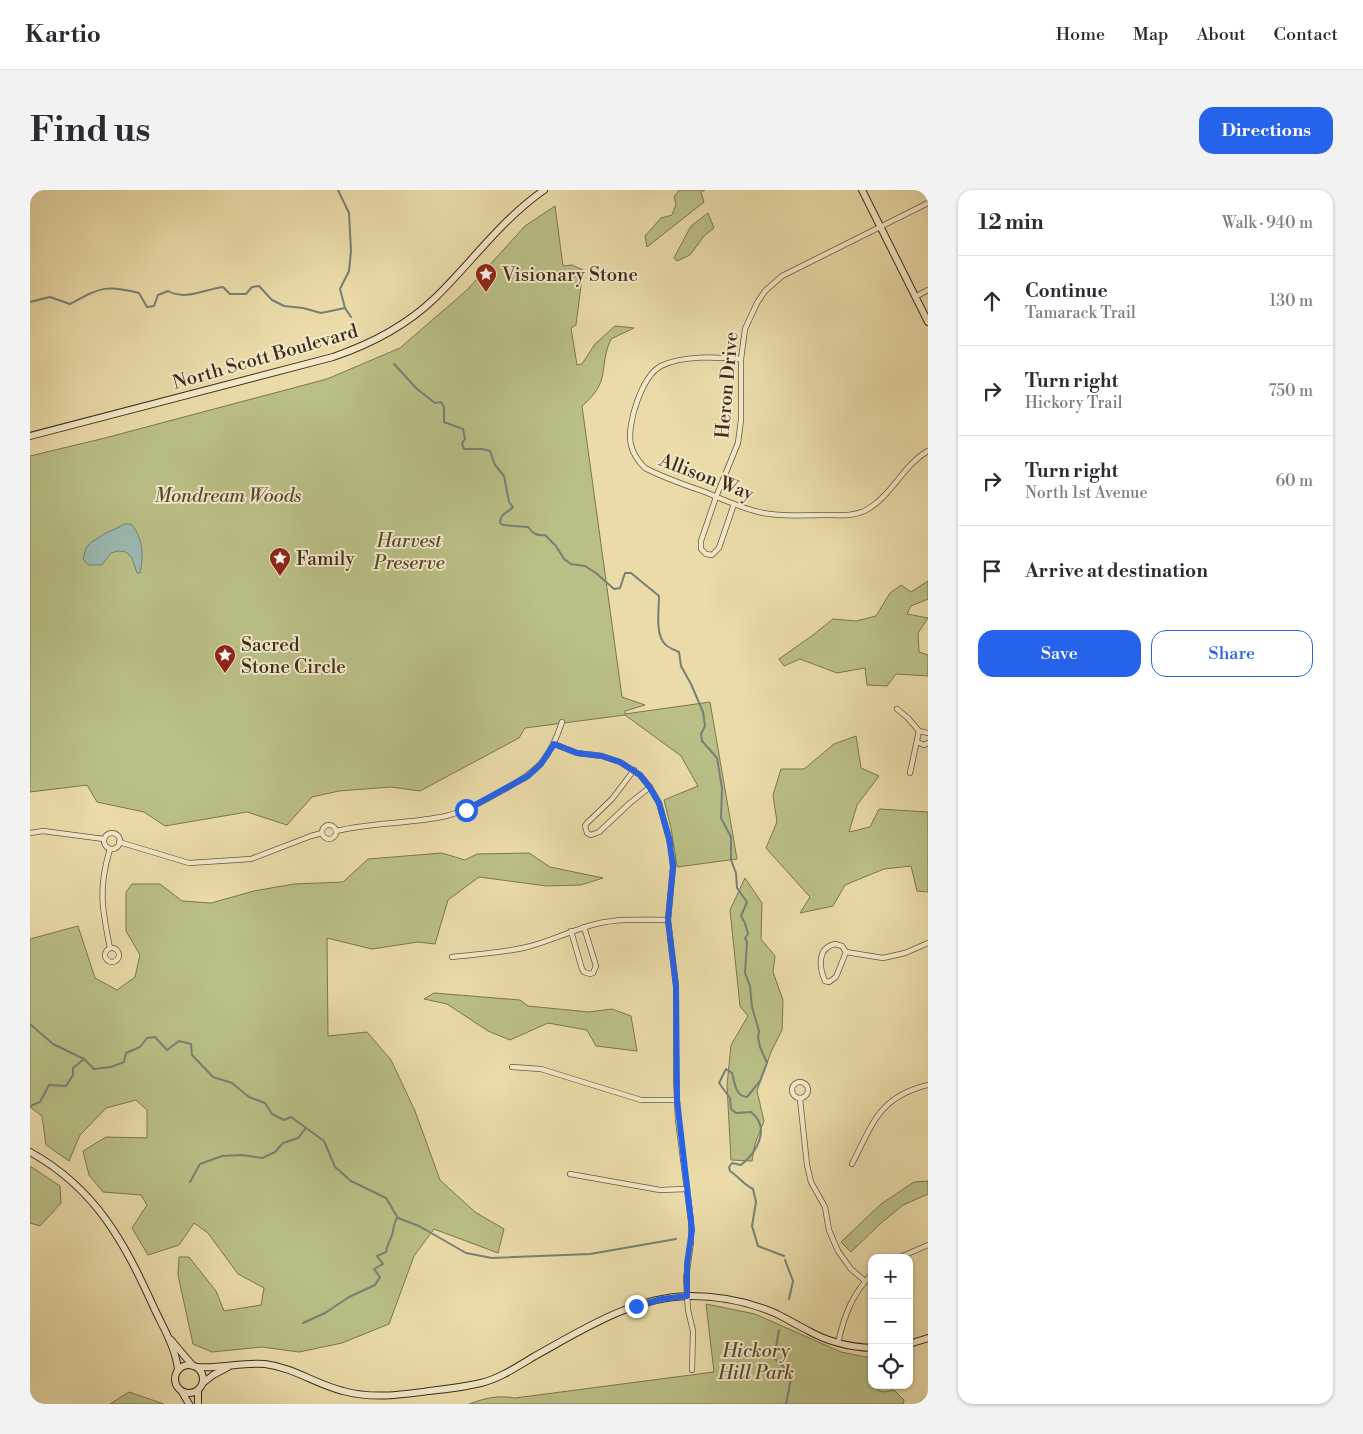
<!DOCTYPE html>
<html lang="en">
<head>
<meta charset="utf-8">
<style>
	:root { --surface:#fff; --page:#f2f2f3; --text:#2b2b33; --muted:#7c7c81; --line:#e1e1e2; --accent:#2563eb }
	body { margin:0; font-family:"Libre Bodoni",serif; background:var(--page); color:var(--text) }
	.controls { position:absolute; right:15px; bottom:15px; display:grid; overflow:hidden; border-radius:10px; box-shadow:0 1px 4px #0004 }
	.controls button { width:45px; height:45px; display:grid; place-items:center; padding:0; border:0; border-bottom:1px solid var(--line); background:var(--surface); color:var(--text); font:25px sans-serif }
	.stop { position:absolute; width:15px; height:15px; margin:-11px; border:4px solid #2563eb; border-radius:50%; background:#fff }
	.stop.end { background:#2563eb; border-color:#fff; box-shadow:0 1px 5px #0008 }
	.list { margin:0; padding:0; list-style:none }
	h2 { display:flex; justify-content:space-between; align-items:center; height:65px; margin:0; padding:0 20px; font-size:21px }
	h2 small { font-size:16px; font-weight:400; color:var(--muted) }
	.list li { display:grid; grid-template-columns:32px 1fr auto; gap:15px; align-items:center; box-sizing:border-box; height:90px; padding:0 20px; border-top:1px solid var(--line) }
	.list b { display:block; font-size:19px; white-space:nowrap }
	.list p { margin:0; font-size:16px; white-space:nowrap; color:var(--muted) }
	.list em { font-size:16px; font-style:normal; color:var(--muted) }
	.actions { display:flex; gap:10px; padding:15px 20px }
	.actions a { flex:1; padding:11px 0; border:1px solid var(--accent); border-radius:15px; text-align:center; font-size:18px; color:var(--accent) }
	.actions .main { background:var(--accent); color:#fff }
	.icon { flex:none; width:28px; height:28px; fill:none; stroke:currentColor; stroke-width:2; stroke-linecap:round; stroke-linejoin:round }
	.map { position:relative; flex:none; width:898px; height:1214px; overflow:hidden; border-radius:15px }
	header { display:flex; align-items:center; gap:30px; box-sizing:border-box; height:70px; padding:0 25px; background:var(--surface); border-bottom:1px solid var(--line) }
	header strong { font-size:24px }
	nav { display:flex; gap:28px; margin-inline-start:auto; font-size:18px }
	.intro { display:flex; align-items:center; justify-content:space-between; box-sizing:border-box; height:120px; padding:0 30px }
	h1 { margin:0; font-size:35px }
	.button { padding:12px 22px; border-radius:15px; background:var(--accent); color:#fff; font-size:18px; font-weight:700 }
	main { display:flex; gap:30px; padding:0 30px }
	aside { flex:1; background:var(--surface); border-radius:15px; box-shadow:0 1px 4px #0004 }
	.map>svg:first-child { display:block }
</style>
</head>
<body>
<header>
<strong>Kartio</strong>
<nav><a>Home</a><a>Map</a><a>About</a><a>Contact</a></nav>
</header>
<div class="intro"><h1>Find us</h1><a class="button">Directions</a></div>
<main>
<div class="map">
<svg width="898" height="1214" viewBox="0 0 898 1214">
	<rect width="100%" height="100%" fill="#eadba9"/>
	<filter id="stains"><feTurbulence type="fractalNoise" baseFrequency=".004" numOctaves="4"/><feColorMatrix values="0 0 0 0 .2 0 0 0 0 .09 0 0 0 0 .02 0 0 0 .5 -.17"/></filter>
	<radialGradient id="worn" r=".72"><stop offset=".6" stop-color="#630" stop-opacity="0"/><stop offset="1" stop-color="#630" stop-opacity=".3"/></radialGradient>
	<g fill="#babf86" stroke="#7c7651">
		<path d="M649 0H675L671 2 674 12 617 57 615 46 631 28 642 25 646 14 644 7Z"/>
		<path d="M525 16 533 76 542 75 553 80 546 135 541 138 547 175 552 174 565 154 585 136 604 138 581 149C568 177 582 191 552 216L592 507 615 515 595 521V524L680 512 707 669 647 677 641 638 634 610 668 596 651 566 595 525 495 538 489 548 390 601 361 597 309 601 282 607 257 635 217 622 135 636 114 622 67 612 57 595 0 602V266L75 248 297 189 370 158 437 100 495 36Z"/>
		<path d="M678 23 684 38 674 46 660 65 647 71 644 68 661 36Z"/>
		<path d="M898 391V409L881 416 877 424 898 428 888 443 889 462 898 465V486L866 484 857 496 837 495 835 478 807 483 770 469 754 476 749 469 783 445 803 429 826 431 846 426 860 403 871 395 881 402Z"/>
		<path d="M826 546 831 578 849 586 827 615 819 642 840 637 849 619 898 622V702L887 701 881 676 854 679 815 695 803 716 770 723 780 707 736 658 747 632 743 605 751 579H774L804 554Z"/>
		<path d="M412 663 435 670 447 664 499 663 520 677 573 688 551 695 517 696 449 687 418 710 405 754 388 752 342 759 297 748 298 846 337 842 361 870 385 921 410 990 445 1022 474 1039 468 1063 404 1039 384 1066 359 1134 312 1153 269 1162 232 1157 182 1162 163 1154 148 1085 149 1067H159L186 1101 194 1121 231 1115 234 1098 208 1084 178 1043 164 1033 149 1055 118 1065 102 1038 117 1015 111 1005 73 1002 59 985 53 961 76 947 117 948V920L106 910 76 918 50 945 39 971 16 955 12 926 0 917V749L48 736 65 788 87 800 105 787 110 765 96 741V702L102 694H130L152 711 181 713 224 701 264 694 313 692 338 669Z"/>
		<path d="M715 688 732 713 731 749 745 766 743 782 753 810 752 840 741 862 727 901 734 931 725 954 722 971 701 970 697 895 701 855 718 826 710 816 700 720Z"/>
		<path d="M404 803 490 810 498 816 559 822 582 819 601 826 607 861 566 856 557 840 518 833 480 850 458 841 417 814 394 809Z"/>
		<path d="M0 976 30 996 31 1013 10 1036 0 1033Z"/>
		<path d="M898 991V1004L873 1015 850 1034 821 1062 811 1052 851 1014 884 992Z"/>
		<path d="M676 1114 725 1124 811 1162 841 1168 842 1195H844L845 1198 853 1202 864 1200 874 1210 873 1214H439C456 1208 467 1205 485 1208L684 1182Z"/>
		<path d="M99 1202 134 1214H80Z"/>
	</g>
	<path fill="#9bb9b2" stroke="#768176" d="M95 334H101C113 347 114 366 110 383H107L102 368 96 362 88 361 81 363 72 375H58L53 369 56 358 60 353 74 344Z"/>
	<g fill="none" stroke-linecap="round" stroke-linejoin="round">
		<g stroke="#768176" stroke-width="2">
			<path d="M308 0 319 23 321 61 319 81 310 99 315 118 321 127"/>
			<path d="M0 112 20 107 40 114C70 98 75 94 109 103L117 117 124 116 128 105 138 101C156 111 175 99 193 97L200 104H216L222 97 229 96 242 110 254 116 273 118 291 123 315 118"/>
			<path d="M364 174 387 199 405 213 411 212 414 217V232L433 239 435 249 432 253 434 259H452L460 261 465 275 474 286 479 312 483 317C478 323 470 323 470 333L473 335 498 337C503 344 507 346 515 345L526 356 534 369 541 374 555 376 566 383 584 399 590 398 595 383H601L629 406C629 418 625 445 635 454 638 458 645 460 649 462L651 476 661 494 673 522 675 536 671 544 672 551 687 568 692 598 691 628 701 647V670L706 683 707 698 717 712 711 726 715 733 718 744 715 748 717 752 715 783 720 796 722 817 729 841 728 847 730 857 737 873 730 891 717 907C705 906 705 893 702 883L696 879 689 893 700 908 701 919 706 923 721 922C741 938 727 962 711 975L702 973 699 977 700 981C709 987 713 994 723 999L726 1012 722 1036 728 1056 754 1066"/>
			<path d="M0 834 23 854 54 869"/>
			<path d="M0 916 10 912 19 895 36 896 43 885V878L54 869 64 879 81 877 94 872 96 863 110 857 117 848 125 847 137 860 149 851 161 854 162 865 183 887 202 893 219 907 235 913 242 924 254 930 261 927 294 951 305 977 321 991 356 1008 368 1028 389 1036 436 1063 462 1068 560 1064 646 1049"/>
			<path d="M160 992 170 974 192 966 212 965 232 968 245 962 253 953 268 948 276 938"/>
			<path d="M755 1070 763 1091 759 1109"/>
			<path d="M273 1133 295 1123 319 1107 345 1095 350 1087 344 1079 353 1074 347 1066 356 1062C357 1055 360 1051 362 1045 364 1038 363 1034 367 1028"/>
			<path d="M749 1140 744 1168 762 1184 756 1214"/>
		</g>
		<g stroke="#6a583f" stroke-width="6">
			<g id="street">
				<path d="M885 107 898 100"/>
				<path d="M711 169C687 167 653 165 631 176 612 186 596 235 601 255 603 264 608 271 615 278 634 288 655 295 675 302 694 310 713 319 733 323 752 327 774 325 794 325 808 325 825 327 838 319 863 304 874 274 898 261"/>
				<path d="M704 314 689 358 682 365 676 364 671 359V351L686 307 708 253 711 230V169L715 139 727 113 735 101 752 86 898 13"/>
				<path d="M867 519 878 528 889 541 898 543"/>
				<path d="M887 552 894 555 898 553"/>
				<path d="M524 554 547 563 572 566 590 572 610 585 620 597 629 613 642 660 643 677 638 730 646 796V887L648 930 661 1031V1052L656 1088 658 1120 663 1141 662 1180"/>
				<path d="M604 580 582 609 557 633 555 636 557 643 561 645 569 642 600 613 620 597"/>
				<path d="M880 583 889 541"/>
				<circle cx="299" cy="642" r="7"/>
				<path d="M306 641C342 632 380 634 416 626 438 620 456 610 475 599 508 581 520 569 532 532"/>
				<path d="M0 643 13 641 74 649"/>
				<circle cx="82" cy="651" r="8"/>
				<path d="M89 652 159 673 221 669 281 646 292 643"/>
				<path d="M80 659C68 698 72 719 80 758"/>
				<path d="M541 741 552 779 554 782 560 784 563 783 566 776 554 737"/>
				<path d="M805 754 812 756 816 762 806 787 799 792 795 791C789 777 787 758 805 754Z"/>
				<circle cx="82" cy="765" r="7"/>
				<path d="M816 762 853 768 875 763 898 753"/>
				<path d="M422 767C447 764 473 763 497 757 521 751 542 740 566 734 589 728 614 730 638 730"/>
				<path d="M482 877 511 879 611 910H647"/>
				<circle cx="770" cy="900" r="8"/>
				<path d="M770 909 777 975 781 992 795 1017 799 1040 808 1061 821 1079 835 1091"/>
				<path d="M822 974C843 933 849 907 898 895"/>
				<path d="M540 984 630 1000 657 999"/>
				<path d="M868 1068 898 1055"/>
				<path d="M808 1153C814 1126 822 1104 842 1084"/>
			</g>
		</g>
		<g stroke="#3f2c1c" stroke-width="8">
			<g id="secondary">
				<path d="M832 0 898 132"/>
				<path d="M0 246 303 167C341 154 376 136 405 108 442 72 471 30 514 0"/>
				<path d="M0 962C67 999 95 1054 125 1120 134 1139 146 1159 148 1180"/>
				<path d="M141 1150 163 1176"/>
				<path d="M879 1154 898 1148"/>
				<circle cx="159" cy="1189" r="14"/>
				<path d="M167 1177C190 1179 212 1172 235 1174 265 1178 285 1194 313 1201 342 1209 370 1205 399 1201 417 1199 434 1197 451 1193 471 1188 488 1176 505 1166 552 1140 603 1107 659 1106 690 1106 718 1111 747 1124 757 1129 767 1135 777 1140 796 1151 819 1157 842 1158"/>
				<path d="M173 1193 183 1185 198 1177"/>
				<path d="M152 1202 159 1214"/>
				<path d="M168 1214V1201"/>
			</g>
		</g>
		<use href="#street" stroke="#f1e8c7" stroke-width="4.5"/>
		<use href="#secondary" stroke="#f1e8c7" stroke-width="6"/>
	</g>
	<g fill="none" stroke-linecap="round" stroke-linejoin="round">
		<path stroke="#2563eb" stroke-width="6" d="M436 620 498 586 511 574 524 554 547 563 572 566 590 572 610 585 620 598 629 613 639 648 643 677 638 730 646 796 647 910 662 1040 657 1074V1106L632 1109 606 1116"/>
	</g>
	<defs>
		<g id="sight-pin" transform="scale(1.125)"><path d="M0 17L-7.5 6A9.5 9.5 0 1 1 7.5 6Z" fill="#8f2418" stroke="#f1e8c7"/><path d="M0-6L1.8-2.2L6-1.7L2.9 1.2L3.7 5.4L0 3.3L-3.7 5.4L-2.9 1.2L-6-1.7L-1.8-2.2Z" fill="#fff"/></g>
	</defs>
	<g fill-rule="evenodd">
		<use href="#sight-pin" x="456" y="84"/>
		<use href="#sight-pin" x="250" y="368"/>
		<use href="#sight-pin" x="195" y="465"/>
	</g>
	<g text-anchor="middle" stroke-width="4" stroke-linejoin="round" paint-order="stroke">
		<g font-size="19" fill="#3f2c1c" stroke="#f1e8c7" text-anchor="start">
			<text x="472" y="91">Visionary Stone</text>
			<text x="266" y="375">Family</text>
			<text x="211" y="461">Sacred<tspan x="211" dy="22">Stone Circle</tspan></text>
		</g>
		<g font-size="19" fill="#3f2c1c" stroke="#f1e8c7">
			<text transform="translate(235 166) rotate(-16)" y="7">North Scott Boulevard</text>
			<text transform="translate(696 195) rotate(-85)" y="7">Heron Drive</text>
			<text transform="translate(677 286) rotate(21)" y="7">Allison Way</text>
		</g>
		<g font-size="19" font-style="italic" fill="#584931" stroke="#f1e8c7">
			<text x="198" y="312">Mondream Woods</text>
			<text x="379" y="357">Harvest<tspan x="379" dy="22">Preserve</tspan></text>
			<text x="726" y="1167">Hickory<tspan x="726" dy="22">Hill Park</tspan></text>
		</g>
	</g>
	<rect width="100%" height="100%" filter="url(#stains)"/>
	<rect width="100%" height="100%" fill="url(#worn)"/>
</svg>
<div class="controls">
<button>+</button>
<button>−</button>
<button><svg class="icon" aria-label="locate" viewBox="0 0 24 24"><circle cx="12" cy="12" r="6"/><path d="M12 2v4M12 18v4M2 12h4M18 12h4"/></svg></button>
</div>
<div class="stop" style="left:436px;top:620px"></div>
<div class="stop end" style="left:606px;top:1116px"></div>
</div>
<aside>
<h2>12 min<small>Walk · 940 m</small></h2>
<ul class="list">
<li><svg class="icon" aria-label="ahead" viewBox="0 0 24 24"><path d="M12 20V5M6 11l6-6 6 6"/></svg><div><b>Continue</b><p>Tamarack Trail</p></div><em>130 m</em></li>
<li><svg class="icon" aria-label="right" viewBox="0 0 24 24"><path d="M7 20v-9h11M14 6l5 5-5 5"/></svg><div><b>Turn right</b><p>Hickory Trail</p></div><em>750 m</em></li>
<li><svg class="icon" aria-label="right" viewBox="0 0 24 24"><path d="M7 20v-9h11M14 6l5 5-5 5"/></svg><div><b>Turn right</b><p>North 1st Avenue</p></div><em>60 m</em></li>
<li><svg class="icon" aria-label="arrive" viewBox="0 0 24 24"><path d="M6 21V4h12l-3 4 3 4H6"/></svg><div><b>Arrive at destination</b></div></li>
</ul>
<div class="actions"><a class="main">Save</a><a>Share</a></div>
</aside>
</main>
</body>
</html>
